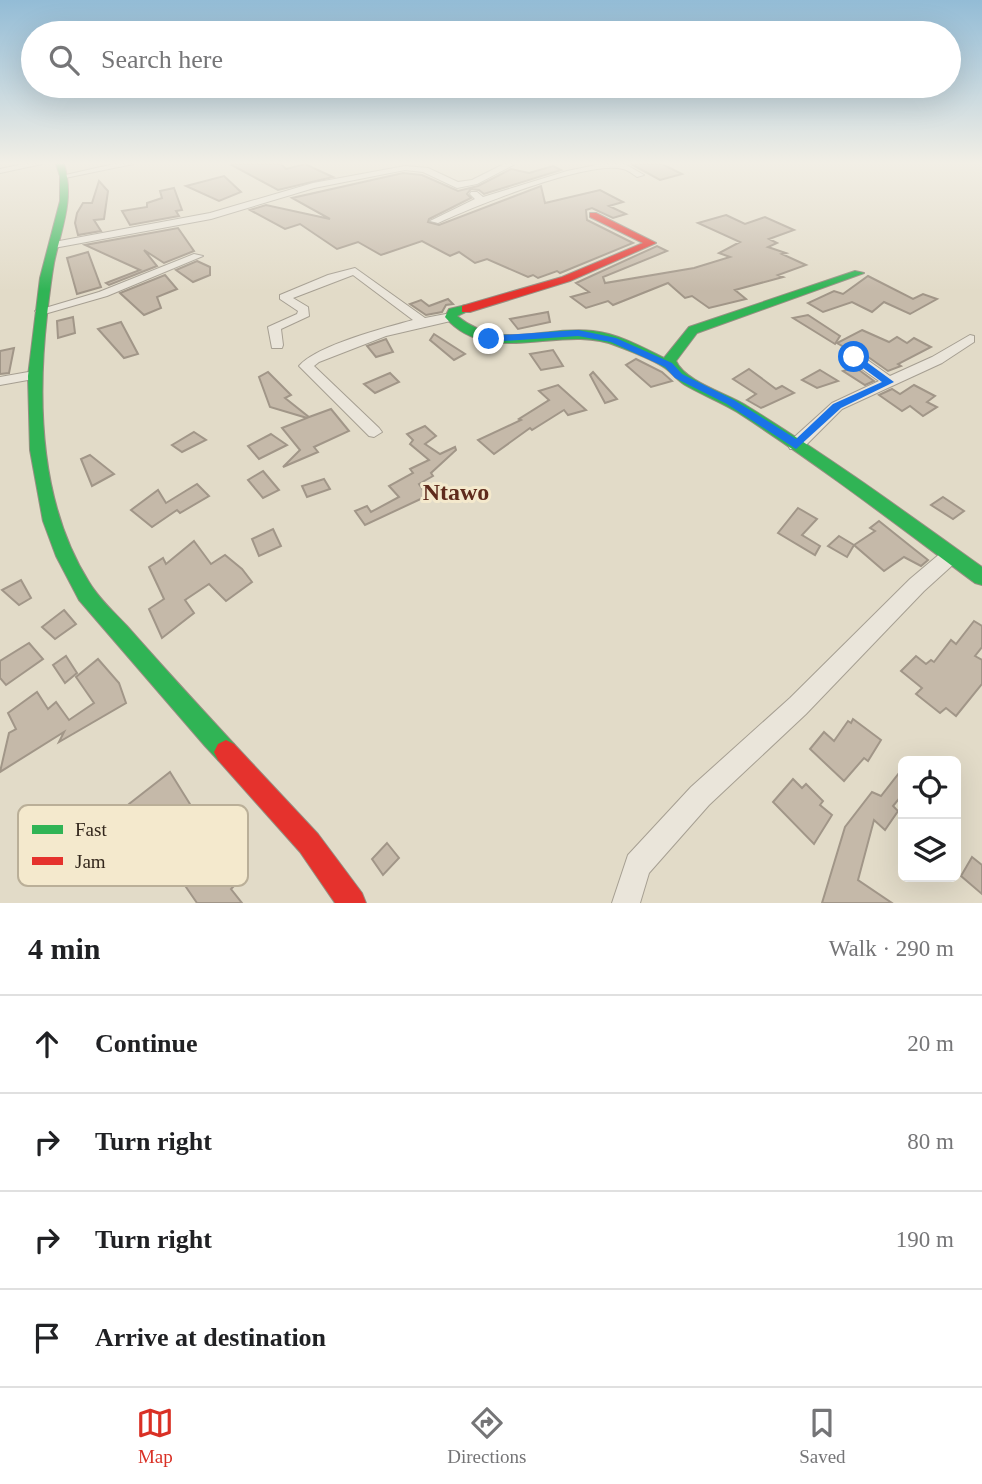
<!DOCTYPE html>
<html lang="en">
<head>
<meta charset="utf-8">
<style>
	:root { --surface:#fff; --page:#f6f6f6; --text:#202124; --muted:#757577; --line:#e0e0e0; --accent:#d93025 }
	body { margin:0; font-family:"Times New Roman",serif; background:var(--page); color:var(--text) }
	.controls { position:absolute; right:21px; bottom:21px; display:grid; overflow:hidden; border-radius:10px; box-shadow:0 7px 28px #0002 }
	.controls button { width:63px; height:63px; display:grid; place-items:center; padding:0; border:0; border-bottom:2px solid var(--line); background:var(--surface); color:var(--text); font:35px sans-serif }
	.stop { position:absolute; width:21px; height:21px; margin:-16px; border:5px solid #1a73e8; border-radius:50%; background:#fff }
	.stop.end { background:#1a73e8; border-color:#fff; box-shadow:0 2px 7px #0008 }
	.list { margin:0; padding:0; list-style:none }
	h2 { display:flex; justify-content:space-between; align-items:center; height:91px; margin:0; padding:0 28px; font-size:30px }
	h2 small { font-size:23px; font-weight:400; color:var(--muted) }
	.list li { display:grid; grid-template-columns:46px 1fr auto; gap:21px; align-items:center; box-sizing:border-box; height:98px; padding:0 28px; border-top:2px solid var(--line) }
	.list b { display:block; font-size:26px; white-space:nowrap }
	.list em { font-size:23px; font-style:normal; color:var(--muted) }
	.icon { flex:none; width:38px; height:38px; fill:none; stroke:currentColor; stroke-width:2; stroke-linecap:round; stroke-linejoin:round }
	.map { position:relative; flex:none; width:982px; height:903px; overflow:hidden }
	.search { position:absolute; background:var(--surface); box-shadow:0 7px 28px #0002; left:21px; right:21px; top:21px; height:77px; display:flex; align-items:center; gap:18px; box-sizing:border-box; padding:0 24px; border-radius:38px; color:var(--muted); font-size:26px }
	.sheet { height:483px; background:var(--surface) }
	nav { display:flex; justify-content:space-around; align-items:center; box-sizing:border-box; height:98px; border-top:2px solid var(--line); background:var(--surface); font-size:19px; color:var(--muted) }
	nav a { display:grid; justify-items:center; gap:4px }
	nav .on { color:var(--accent) }
	.map>svg:first-child { display:block }
</style>
</head>
<body>
<div class="map">
<svg width="982" height="903" viewBox="0 0 982 903">
	<rect width="100%" height="100%" fill="#e2dbc8"/>
	<g fill="#c5b9a9" stroke="#a19688" stroke-width="2">
		<path d="M230 164H281L286 169 305 164 333 177 278 190Z"/>
		<path d="M631 164H662L682 174 660 180Z"/>
		<path d="M553 166 561 170 484 194 479 190 471 189 467 194 471 198 429 219 428 222 439 225 541 186 545 203 600 190 623 202 609 206 626 214 613 218 592 208 586 210 587 220 633 243 560 273 557 271 538 278 533 275 528 277 487 259 475 263 459 252 450 256 422 241 381 255 358 242 337 249 300 224 285 229 250 210 266 205 330 219 292 198 403 173 422 175 458 191 478 186 511 169 529 173Z"/>
		<path d="M224 176 241 192 219 201 186 186Z"/>
		<path d="M99 181 108 191 104 219 94 220 101 231 78 235 75 223 77 213 83 203H92Z"/>
		<path d="M174 188 182 210 176 211 179 216 130 225 122 211 147 207V203L162 198 160 191Z"/>
		<path d="M726 215 745 224 765 217 794 230 769 239 777 243 768 247 786 253 782 254 806 265 778 275 783 277 735 290 746 299 709 308 692 296 685 298 668 283 613 305 608 301 586 308 571 297 589 292 576 283 657 246 667 251 603 277 605 283 694 268 730 257 719 253 740 242 698 223Z"/>
		<path d="M178 228 194 251 164 263 144 250 157 266 109 285 106 283 140 270 85 245Z"/>
		<path d="M88 252 101 287 77 294 67 258Z"/>
		<path d="M197 261 210 267V275L193 282 176 270Z"/>
		<path d="M165 275 177 289 157 297 161 308 144 315 120 293Z"/>
		<path d="M868 276 913 299 923 294 937 299 910 314 884 302 872 312 852 302 823 312 808 303 834 291 843 294Z"/>
		<path d="M448 299 453 304 446 305 442 312 426 315 410 304 421 300 429 306Z"/>
		<path d="M548 312 550 322 518 329 510 319Z"/>
		<path d="M808 315 840 336 835 344 793 318Z"/>
		<path d="M73 317 75 333 58 338 57 321Z"/>
		<path d="M121 322 138 354 124 358 98 329Z"/>
		<path d="M862 330 889 342 897 337 907 343 914 338 931 347 898 364 901 366 888 371 861 352 851 351 837 343Z"/>
		<path d="M434 334 465 354 454 360 430 340Z"/>
		<path d="M386 339 393 352 376 357 367 346Z"/>
		<path d="M14 348 9 373 0 374V351Z"/>
		<path d="M553 350 563 366 541 370 530 354Z"/>
		<path d="M636 359 662 372 672 381 651 387 626 365Z"/>
		<path d="M855 367 874 381 865 385 843 371Z"/>
		<path d="M749 369 776 389 782 386 794 393 761 408 747 400 756 394 733 379Z"/>
		<path d="M820 370 838 381 817 388 802 380Z"/>
		<path d="M268 372 291 395 285 398 309 417 331 409 349 431 314 447 318 452 283 467 300 450 282 428 307 418 270 407 259 377Z"/>
		<path d="M593 372 617 399 605 403 590 375Z"/>
		<path d="M390 373 399 382 375 393 364 384Z"/>
		<path d="M558 385 586 410 568 415 564 410 532 430 530 428 494 454 478 440 521 420 519 419 549 400 539 391Z"/>
		<path d="M914 385 935 396 927 402 937 407 923 416 910 406 902 411 879 395 892 389 900 394Z"/>
		<path d="M425 426 436 436 425 444 440 454 455 447 456 450 431 473 433 476 419 484 427 496 365 525 355 511 367 506 371 512 399 497 389 486 413 473 410 469 429 460 410 444 413 440 407 434Z"/>
		<path d="M194 432 206 440 182 452 172 445Z"/>
		<path d="M271 434 287 445 259 459 248 446Z"/>
		<path d="M90 455 114 474 92 486 81 459Z"/>
		<path d="M263 471 279 490 263 498 248 480Z"/>
		<path d="M324 479 330 489 307 497 302 486Z"/>
		<path d="M197 484 209 496 180 513 177 510 152 527 131 510 158 490 166 503Z"/>
		<path d="M943 497 964 511 953 519 931 505Z"/>
		<path d="M798 508 817 519 802 535 820 546 815 555 778 533Z"/>
		<path d="M879 521 914 549 928 560 921 566 904 557 884 571 854 545 875 531 870 528Z"/>
		<path d="M273 529 281 546 259 556 252 539Z"/>
		<path d="M839 536 854 545 847 557 828 546Z"/>
		<path d="M194 541 211 564 225 555 242 569 252 582 226 601 209 584 185 600 194 613 162 638 149 609 164 599 149 567 163 558 166 564Z"/>
		<path d="M21 580 31 598 19 605 2 590Z"/>
		<path d="M64 610 76 624 55 639 42 627Z"/>
		<path d="M974 621 982 626V647L975 656 982 660V684L956 716 946 708 940 713 916 694 922 688 901 671 916 656 926 664 931 660 934 662 951 640 956 644Z"/>
		<path d="M29 643 43 659 6 685 0 678V661Z"/>
		<path d="M66 656 77 673 65 683 53 665Z"/>
		<path d="M98 659 119 683 126 703 59 742 64 732 0 772 9 733 16 729 8 713 37 692 48 709 56 702 69 720 94 703 76 677Z"/>
		<path d="M853 719 881 740 868 761 864 758 844 781 810 749 824 732 834 741 848 721 851 723Z"/>
		<path d="M903 768V794L893 806 898 811 885 830 874 820 858 880 892 903H822L845 827 872 792 881 796Z"/>
		<path d="M170 772 208 833 242 878 231 889 242 903H197L166 858 161 862 129 804Z"/>
		<path d="M793 779 802 788 806 784 823 801 820 805 832 815 814 844 773 802Z"/>
		<path d="M387 843 399 858 383 875 372 859Z"/>
		<path d="M972 857 982 865V894L961 876Z"/>
	</g>
	<g fill="none" stroke-linecap="round" stroke-linejoin="round">
		<g stroke="#a69f92" stroke-width="2">
			<g id="street">
				<path d="M23 164H42L0 173V169Z"/>
				<path d="M114 164H133L65 178 61 176Z"/>
				<path d="M504 164H515L477 184 457 188 423 172 405 170 314 188 211 219 54 248 49 245 54 242 210 213 313 183 405 166 428 168 458 182 472 180Z"/>
				<path d="M601 164H625L644 175 637 177C633 174 628 170 623 169 588 160 473 207 438 223L430 221 475 199 470 194 471 192H477L483 197 567 171Z"/>
				<path d="M194 254 203 256 107 296 41 315 35 311 99 292Z"/>
				<path d="M355 268 425 318 451 313 457 317 455 320 386 336 319 362 314 366 379 428 382 432 374 437 369 436 299 366C317 345 385 328 413 320L353 275 293 298 308 307 309 316 281 329 283 345 282 348H272L268 327 297 314 298 311 280 299V295L328 275Z"/>
				<path d="M970 335 974 336V342L942 363 842 409 802 449H790L788 445 790 441 832 403 879 381 849 360V354H859L890 376 932 357Z"/>
				<path d="M34 371 41 375 39 378 0 385V377Z"/>
				<path d="M949 549 956 552 958 557 956 562 924 591 806 714 709 805 649 873 640 903H612L628 855 691 787 790 698 910 579 942 552Z"/>
			</g>
		</g>
		<g stroke="#968f82" stroke-width="2">
			<g id="fast">
				<path d="M56 164H64C75 199 61 229 54 263 51 280 49 297 47 315 37 404 40 504 89 582 99 599 114 612 127 626 162 666 198 705 234 744L238 752 234 760 226 764 218 760 205 746 79 600 56 556 43 521 30 450 28 376 40 278 60 201V176Z"/>
				<path d="M855 271 864 273 697 333 676 361C685 382 729 394 747 406 828 456 905 512 982 567V585L975 583C897 525 819 465 737 412 721 402 702 395 685 385 678 381 672 373 665 368 652 359 632 352 617 346 561 323 490 369 445 317L449 309 466 305 472 309 457 316C502 352 543 325 593 331 619 334 642 347 664 358L689 327Z"/>
			</g>
		</g>
		<g stroke="#968f82" stroke-width="2">
			<g id="jam">
				<path d="M590 213H596L656 243 570 281 470 312H462V306L562 277 643 243 590 217Z"/>
				<path d="M226 740 234 744 318 834 362 893 366 903H335L300 852 218 760 214 752 218 744Z"/>
			</g>
		</g>
		<use href="#street" fill="#eae5da" fill-rule="evenodd"/>
		<use href="#fast" fill="#30b455" fill-rule="evenodd"/>
		<use href="#jam" fill="#e5322d" fill-rule="evenodd"/>
	</g>
	<linearGradient id="sky" x2="0" y2="1"><stop stop-color="#93bcd6"/><stop offset="0.56" stop-color="#f2efe6"/><stop offset="1" stop-color="#f2efe6" stop-opacity="0"/></linearGradient>
	<rect width="982" height="291" fill="url(#sky)"/>
	<path fill="#1a73e8" d="M578 330 616 338 672 363 682 374 734 400 796 439 833 404 882 382 851 359V355H857L894 382 841 408 796 449 727 404 675 378 665 367 611 342 578 336 489 342 485 339 489 336Z"/>
	<g text-anchor="middle" stroke-width="6" stroke-linejoin="round" paint-order="stroke">
		<g font-size="24" font-weight="bold" fill="#5f2b1c" stroke="#f4e9cd">
			<text x="456" y="500">Ntawo</text>
		</g>
	</g>
	<rect x="18" y="805" width="230" height="81" rx="10" fill="#f4e9cd" stroke="#baaf98" stroke-width="2"/>
	<rect x="32" y="825" width="31" height="9" fill="#30b455"/>
	<rect x="32" y="857" width="31" height="8" fill="#e5322d"/>
	<g font-size="19" fill="#33271c">
		<text x="75" y="836">Fast</text>
		<text x="75" y="868">Jam</text>
	</g>
</svg>
<div class="controls">
<button><svg class="icon" aria-label="locate" viewBox="0 0 24 24"><circle cx="12" cy="12" r="6"/><path d="M12 2v4M12 18v4M2 12h4M18 12h4"/></svg></button>
<button><svg class="icon" aria-label="layers" viewBox="0 0 24 24"><path d="M12 4l9 5-9 5-9-5zM3 14l9 5 9-5"/></svg></button>
</div>
<div class="stop" style="left:854px;top:357px"></div>
<div class="stop end" style="left:489px;top:339px"></div>
<div class="search"><svg class="icon" aria-label="search" viewBox="0 0 24 24"><circle cx="10" cy="10" r="6"/><path d="M15 15l6 6"/></svg>Search here</div>
</div>
<section class="sheet">
<h2>4 min<small>Walk · 290 m</small></h2>
<ul class="list">
<li><svg class="icon" aria-label="ahead" viewBox="0 0 24 24"><path d="M12 20V5M6 11l6-6 6 6"/></svg><div><b>Continue</b></div><em>20 m</em></li>
<li><svg class="icon" aria-label="right" viewBox="0 0 24 24"><path d="M7 20v-9h11M14 6l5 5-5 5"/></svg><div><b>Turn right</b></div><em>80 m</em></li>
<li><svg class="icon" aria-label="right" viewBox="0 0 24 24"><path d="M7 20v-9h11M14 6l5 5-5 5"/></svg><div><b>Turn right</b></div><em>190 m</em></li>
<li><svg class="icon" aria-label="arrive" viewBox="0 0 24 24"><path d="M6 21V4h12l-3 4 3 4H6"/></svg><div><b>Arrive at destination</b></div></li>
</ul>
</section>
<nav>
<a class="on"><svg class="icon" aria-label="map" viewBox="0 0 24 24"><path d="M3 6l6-2 6 2 6-2v14l-6 2-6-2-6 2zM9 4v14M15 6v14"/></svg>Map</a>
<a><svg class="icon" aria-label="directions" viewBox="0 0 24 24"><path d="M12 3l9 9-9 9-9-9zM9 14v-3h6M13 9l2 2-2 2"/></svg>Directions</a>
<a><svg class="icon" aria-label="saved" viewBox="0 0 24 24"><path d="M7 4h10v16l-5-4-5 4z"/></svg>Saved</a>
</nav>
</body>
</html>
